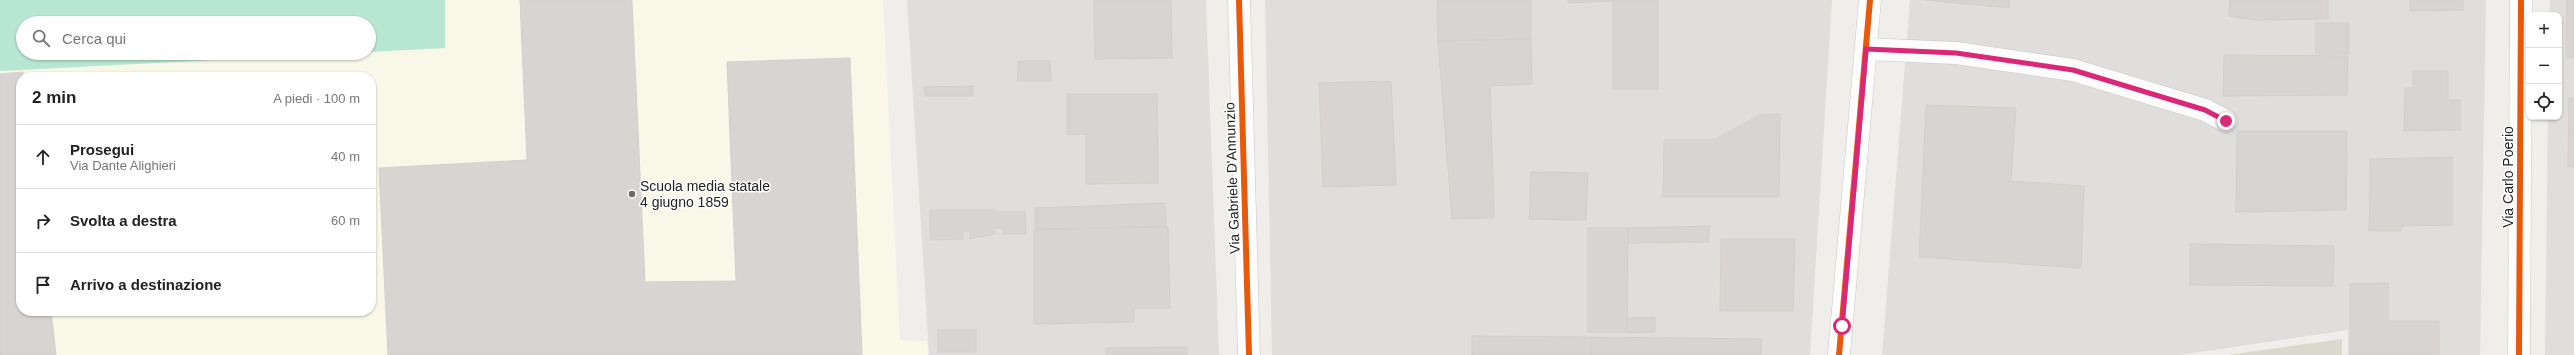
<!DOCTYPE html>
<html lang="it">
<head>
<meta charset="utf-8">
<style>
	:root { --surface:#fff; --page:#f2f2f2; --text:#222; --muted:#767676; --line:#e0e0e0 }
	body { margin:0; font-family:Arial,sans-serif; background:var(--page); color:var(--text) }
	.controls { position:absolute; right:12px; top:12px; display:grid; overflow:hidden; border-radius:8px; box-shadow:0 1px 3px #0004 }
	.controls button { width:36px; height:36px; display:grid; place-items:center; padding:0; border:0; border-bottom:1px solid var(--line); background:var(--surface); color:var(--text); font:20px sans-serif }
	.stop { position:absolute; width:12px; height:12px; margin:-9px; border:3px solid #db2777; border-radius:50%; background:#fff }
	.stop.end { background:#db2777; border-color:#fff; box-shadow:0 1px 4px #0008 }
	.list { margin:0; padding:0; list-style:none }
	h2 { display:flex; justify-content:space-between; align-items:center; height:52px; margin:0; padding:0 16px; font-size:17px }
	h2 small { font-size:13px; font-weight:400; color:var(--muted) }
	.list li { display:grid; grid-template-columns:26px 1fr auto; gap:12px; align-items:center; box-sizing:border-box; height:64px; padding:0 16px; border-top:1px solid var(--line) }
	.list b { display:block; font-size:15px; white-space:nowrap }
	.list p { margin:0; font-size:13px; white-space:nowrap; color:var(--muted) }
	.list em { font-size:13px; font-style:normal; color:var(--muted) }
	.icon { flex:none; width:22px; height:22px; fill:none; stroke:currentColor; stroke-width:2; stroke-linecap:round; stroke-linejoin:round }
	.map { position:relative; flex:none; width:2574px; height:355px; overflow:hidden }
	.search { position:absolute; background:var(--surface); box-shadow:0 1px 3px #0004; left:16px; top:16px; width:360px; height:44px; display:flex; align-items:center; gap:10px; box-sizing:border-box; padding:0 14px; border-radius:22px; color:var(--muted); font-size:15px }
	.panel { position:absolute; background:var(--surface); box-shadow:0 1px 3px #0004; left:16px; top:72px; width:360px; height:244px; border-radius:16px }
	.map>svg:first-child { display:block }
</style>
</head>
<body>
<div class="map">
<svg width="2574" height="355" viewBox="0 0 2574 355">
	<rect width="100%" height="100%" fill="#f0eeeb"/>
	<g fill="#dfdedc">
		<path d="M907 0H1206L1219 355H929Z"/>
		<path d="M1265 0H1832L1810 355H1272Z"/>
		<path d="M1910 0H2486L2480 355H2348V330L2180 355H1882Z"/>
		<path d="M2550 0H2574V355H2545L2548 117H2559V15H2549Z"/>
	</g>
	<path fill="#f8f7e8" fill-rule="evenodd" d="M445 0H883L900 340 927 341 928 355H0V71L445 48ZM21 77H371V311H21Z"/>
	<path fill="#d9d9cd" d="M2342 339V355H2228Z"/>
	<path fill="#b7e6d2" fill-rule="evenodd" d="M0 0H445V48L0 71ZM23 23H369V53H23Z"/>
	<g fill="#d7d4d2" stroke="#d3d0cc">
		<path d="M520 0H632L645 282 736 281 727 62 850 58 862 355H388L379 168 527 160Z"/>
		<path d="M1094 0H1171L1172 58 1095 59Z"/>
		<path d="M1437 0H1531V39L1438 41Z"/>
		<path d="M1568 0H1658V89H1613V1L1568 3Z"/>
		<path d="M1925 0H2009V8Z"/>
		<path d="M2230 0H2328V19L2256 20 2229 16Z"/>
		<path d="M2410 0H2463V10L2410 11Z"/>
		<path d="M2567 0H2574V58H2566Z"/>
		<rect x="2316" y="23" width="33" height="31"/>
		<path d="M1531 39 1532 84 1490 86 1494 218 1452 219 1438 41Z"/>
		<path d="M2224 55 2348 56 2347 95 2223 96Z"/>
		<path d="M1018 61H1050L1051 81H1017Z"/>
		<path d="M2413 71H2448V100H2460V130L2404 131 2405 88H2413Z"/>
		<path d="M23 72 21 311H51L56 355H0V74Z"/>
		<path d="M1391 81 1396 185 1323 187 1319 83Z"/>
		<path d="M973 86V96H925L924 87Z"/>
		<path d="M1067 94H1157L1158 183 1086 184V134L1067 135Z"/>
		<path d="M2569 98H2574V167H2568Z"/>
		<path d="M1926 105 2016 108 2011 181 2084 186 2081 268 1919 257Z"/>
		<path d="M1780 114 1779 197H1663L1664 140H1714L1760 115Z"/>
		<path d="M2237 131H2347L2346 210 2236 212Z"/>
		<path d="M2452 157V225L2401 226V231H2369L2370 159Z"/>
		<path d="M1531 172 1588 173 1586 220 1529 219Z"/>
		<path d="M1165 203 1166 226 1035 229V208Z"/>
		<path d="M930 210H995V212H1025L1026 234H1003V228H995V234L970 239V231H963V239L930 240Z"/>
		<path d="M1710 226 1708 242 1628 243V228Z"/>
		<path d="M1168 227 1170 308H1134V322L1034 324V230Z"/>
		<path d="M1588 228H1628L1627 332H1588Z"/>
		<path d="M1721 239H1795L1793 311H1720Z"/>
		<path d="M2190 244 2334 246 2333 286 2190 285Z"/>
		<path d="M2388 283V321H2439V355H2350V284Z"/>
		<path d="M1655 317V332L1627 333V318Z"/>
		<rect x="938" y="330" width="38" height="22"/>
		<path d="M1472 336 1591 337V355H1472Z"/>
		<path d="M1591 337 1761 339V355H1591Z"/>
		<path d="M1187 347V355H1106V348Z"/>
	</g>
	<g fill="none" stroke-linecap="round" stroke-linejoin="round">
		<g stroke="#c9c8c7" stroke-width="23">
			<path id="lane" d="M1866 49 1956 53 2073 70 2205 110 2226 121"/>
		</g>
		<g stroke="#c9c8c7" stroke-width="23">
			<g id="street">
				<path d="M1239 0 1249 355"/>
				<path d="M1839 355 1870 0"/>
				<path d="M2519 355 2521 0"/>
			</g>
		</g>
		<use href="#lane" stroke="#fdfcfc" stroke-width="22"/>
		<use href="#street" stroke="#fdfcfc" stroke-width="22"/>
		<g stroke="#fff" stroke-width="8">
			<g id="cycleway">
				<path d="M1239 0 1249 355"/>
				<path d="M1839 355 1870 0"/>
				<path d="M2519 355 2521 0"/>
			</g>
		</g>
		<use href="#cycleway" stroke="#e8590c" stroke-width="6"/>
	</g>
	<g fill="none" stroke-linecap="round" stroke-linejoin="round">
		<path stroke="#db2777" stroke-width="5" d="M1842 326 1866 49 1956 53 2073 70 2205 110 2226 121"/>
	</g>
	<circle fill="#6a6968" stroke="#fff" stroke-width="1.5" cx="632" cy="194" r="4"/>
	<g text-anchor="middle" stroke-width="3" stroke-linejoin="round" paint-order="stroke">
		<g font-size="14" fill="#222" stroke="#fff">
			<text transform="translate(2508 177) rotate(-90)" y="5">Via Carlo Poerio</text>
			<text transform="translate(1232 178) rotate(-92)" y="5">Via Gabriele D'Annunzio</text>
		</g>
		<g font-size="14" fill="#222" stroke="#fff" text-anchor="start">
			<text x="640" y="191">Scuola media statale<tspan x="640" dy="16">4 giugno 1859</tspan></text>
		</g>
	</g>
</svg>
<div class="controls">
<button>+</button>
<button>−</button>
<button><svg class="icon" aria-label="locate" viewBox="0 0 24 24"><circle cx="12" cy="12" r="6"/><path d="M12 2v4M12 18v4M2 12h4M18 12h4"/></svg></button>
</div>
<div class="stop" style="left:1842px;top:326px"></div>
<div class="stop end" style="left:2226px;top:121px"></div>
<div class="search"><svg class="icon" aria-label="search" viewBox="0 0 24 24"><circle cx="10" cy="10" r="6"/><path d="M15 15l6 6"/></svg>Cerca qui</div>
<section class="panel">
<h2>2 min<small>A piedi · 100 m</small></h2>
<ul class="list">
<li><svg class="icon" aria-label="ahead" viewBox="0 0 24 24"><path d="M12 20V5M6 11l6-6 6 6"/></svg><div><b>Prosegui</b><p>Via Dante Alighieri</p></div><em>40 m</em></li>
<li><svg class="icon" aria-label="right" viewBox="0 0 24 24"><path d="M7 20v-9h11M14 6l5 5-5 5"/></svg><div><b>Svolta a destra</b></div><em>60 m</em></li>
<li><svg class="icon" aria-label="arrive" viewBox="0 0 24 24"><path d="M6 21V4h12l-3 4 3 4H6"/></svg><div><b>Arrivo a destinazione</b></div></li>
</ul>
</section>
</div>
</body>
</html>
